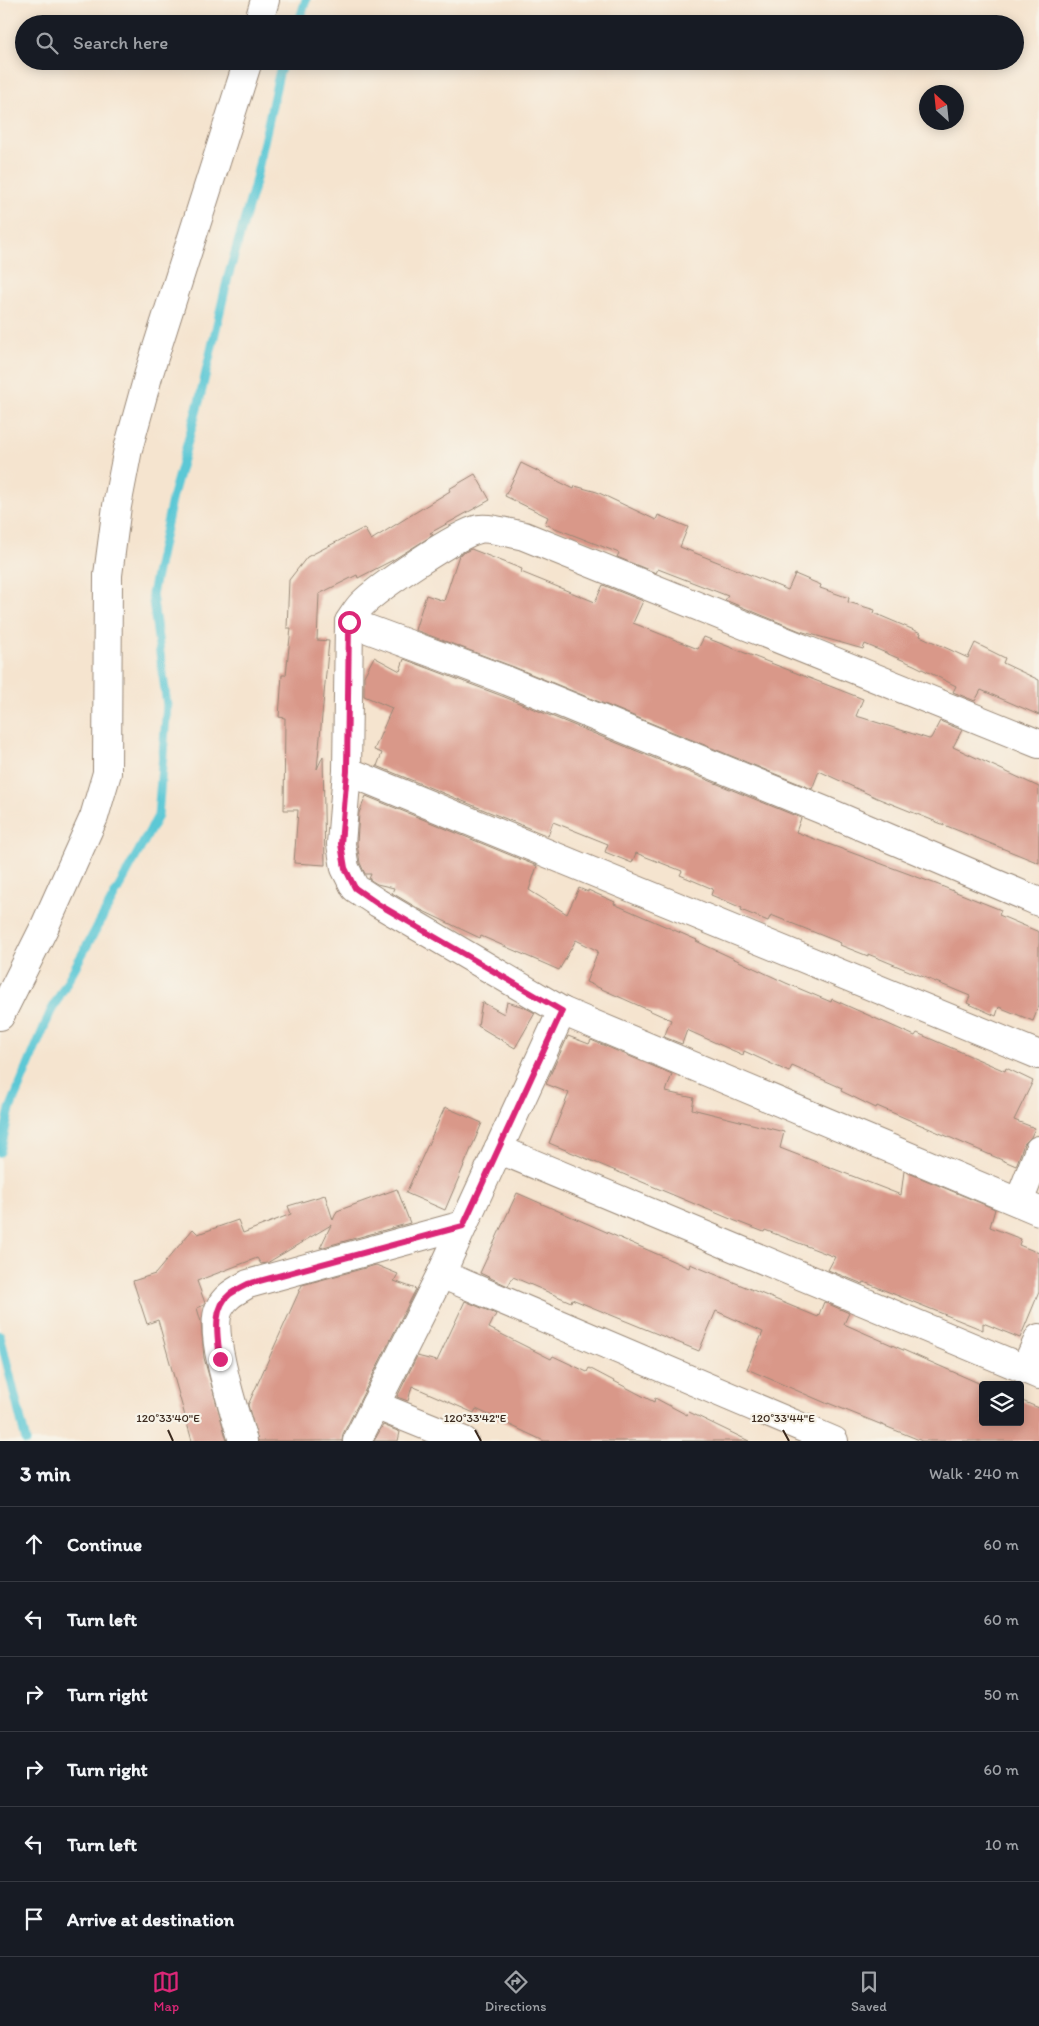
<!DOCTYPE html>
<html lang="en">
<head>
<meta charset="utf-8">
<style>
	:root { --surface:#171b24; --page:#242831; --text:#f1f3f6; --muted:#9ea1a6; --line:#363941; --accent:#db2777 }
	body { margin:0; font-family:Itim,sans-serif; background:var(--page); color:var(--text) }
	.controls { position:absolute; right:15px; bottom:15px; display:grid; overflow:hidden; border-radius:5px; box-shadow:0 2px 12px #0003 }
	.controls button { width:45px; height:45px; display:grid; place-items:center; padding:0; border:0; border-bottom:1px solid var(--line); background:var(--surface); color:var(--text); font:25px sans-serif }
	.compass { position:absolute; left:919px; top:85px; width:45px; height:45px; border-radius:50%; background:var(--surface); box-shadow:0 2px 12px #0003; rotate:333deg }
	.stop { position:absolute; width:15px; height:15px; margin:-11px; border:4px solid #db2777; border-radius:50%; background:#fff }
	.stop.end { background:#db2777; border-color:#fff; box-shadow:0 1px 5px #0008 }
	.list { margin:0; padding:0; list-style:none }
	h2 { display:flex; justify-content:space-between; align-items:center; height:65px; margin:0; padding:0 20px; font-size:21px }
	h2 small { font-size:16px; font-weight:400; color:var(--muted) }
	.list li { display:grid; grid-template-columns:32px 1fr auto; gap:15px; align-items:center; box-sizing:border-box; height:75px; padding:0 20px; border-top:1px solid var(--line) }
	.list b { display:block; font-size:19px; white-space:nowrap }
	.list em { font-size:16px; font-style:normal; color:var(--muted) }
	.icon { flex:none; width:28px; height:28px; fill:none; stroke:currentColor; stroke-width:2; stroke-linecap:round; stroke-linejoin:round }
	.map { position:relative; flex:none; width:1039px; height:1441px; overflow:hidden }
	.search { position:absolute; background:var(--surface); box-shadow:0 2px 12px #0003; left:15px; right:15px; top:15px; height:55px; display:flex; align-items:center; gap:12px; box-sizing:border-box; padding:0 18px; border-radius:28px; color:var(--muted); font-size:19px }
	.sheet { height:515px; background:var(--surface) }
	nav { display:flex; justify-content:space-around; align-items:center; box-sizing:border-box; height:70px; border-top:1px solid var(--line); background:var(--surface); font-size:14px; color:var(--muted) }
	nav a { display:grid; justify-items:center; gap:2px }
	nav .on { color:var(--accent) }
	.map>svg:first-child { display:block }
</style>
</head>
<body>
<div class="map">
<svg width="1039" height="1441" viewBox="0 0 1039 1441">
	<rect width="100%" height="100%" fill="#f7f3e8"/>
	<filter id="ink" filterUnits="userSpaceOnUse"><feTurbulence type="fractalNoise" baseFrequency=".02" numOctaves="2"/><feDisplacementMap in="SourceGraphic" scale="10" xChannelSelector="R" yChannelSelector="G"/><feConvolveMatrix kernelMatrix="1 2 1 2 8 2 1 2 1" color-interpolation-filters="sRGB"/></filter>
	<filter id="wash" filterUnits="userSpaceOnUse"><feTurbulence type="fractalNoise" baseFrequency=".0096" numOctaves="4" result="noise"/><feDisplacementMap in="SourceGraphic" scale="20" xChannelSelector="R" yChannelSelector="G"/><feGaussianBlur stdDeviation="1.12" result="paint"/><feColorMatrix in="noise" values="0 0 0 0 0 0 0 0 0 0 0 0 0 0 0 0 0 1.4 0 .05"/><feComposite in="paint" operator="in"/></filter>
	<g filter="url(#wash)">
		<rect width="100%" height="100%" fill="#f5e4cf"/>
		<g fill="none" stroke-linecap="round" stroke-linejoin="round">
			<g stroke="#5cc8d5" stroke-width="9">
				<path d="M298 24 306 0"/>
				<path d="M0 1152 10 1109 50 1013 158 816 167 705 152 594 173 495 200 398 228 277 254 187 279 74 284 61"/>
				<path d="M0 1335 26 1441"/>
			</g>
		</g>
		<g id="blocks">
			<g fill="#d99889">
				<path d="M521 463 574 489 575 486 597 492 656 520 658 515 688 527 680 547 788 590 795 574 821 585 820 588 849 598 848 602 875 610 874 613 921 633 920 636 968 658 975 643 1005 658 1003 663 1039 680V715L981 690 975 701 953 692 956 686 914 665 865 644 863 649 800 631 725 600 728 596 658 569 656 573 617 557 619 553 545 524 548 517 505 496Z"/>
				<path d="M475 474 490 500 430 533 433 535 393 560 358 578 357 575 319 594 317 640 329 641 317 769 323 756 325 865 294 863 298 810H284L285 718 279 717 282 675H286L291 628H287L289 580 307 557 364 528 371 540 450 491 449 489Z"/>
				<path d="M471 549 522 569 521 572 595 602 603 585 643 601 633 623 698 649 704 637 863 699 856 716 863 718 929 739 931 738 940 721 962 730 953 747 1039 787V863L877 798 819 771 812 789 514 667 415 630 426 595 444 601 459 555Z"/>
				<path d="M374 657 400 671 404 659 502 696 801 818 796 832 936 884 1001 910 999 915 1039 932V1006L1033 1021 999 1007 996 1016 967 1003 970 996 868 954V956L840 945 841 943 771 915 768 921 741 910 742 908 711 895 713 889 680 875 682 871 636 853 632 863 605 852 608 844 553 822 548 836 377 766 382 753 374 750 392 708 364 696V676Z"/>
				<path d="M366 796 537 866 529 890 567 914 579 888 588 892V890L615 902 614 904 697 940 696 941 786 983 831 1002 832 999 915 1036 917 1033 1005 1071 1006 1068 1033 1081 1014 1120 1035 1128 1031 1137 1024 1144 1016 1166 877 1106 876 1108 841 1091 842 1088 792 1066 789 1072 744 1051 743 1055 687 1030 682 1044 664 1037 671 1020 586 982 598 951 576 940 559 970 481 936 480 938 465 931 419 909 392 893 394 888 377 884 369 879 371 874H365L360 863 357 843 359 813Z"/>
				<path d="M482 1002 504 1014 507 1002 524 1007 535 1013 515 1048 478 1026Z"/>
				<path d="M568 1036 589 1044 591 1040 672 1074 666 1092 694 1098 692 1109 784 1132 780 1148 901 1195 904 1171 995 1209 990 1227 1021 1239 1019 1245 1039 1253V1292L1020 1338 983 1323V1330L864 1282 863 1284 828 1270 835 1257 765 1230 764 1232 733 1220 549 1143 569 1093 546 1084Z"/>
				<path d="M445 1107 482 1123 445 1210 406 1193Z"/>
				<path d="M397 1189 410 1223 320 1248 331 1225 267 1263 261 1264 257 1258 197 1281 205 1303 204 1305 197 1308 201 1322 204 1358 227 1441H192L158 1320 147 1324 133 1281 155 1274 193 1229 198 1234 238 1220 243 1233 291 1214 288 1206 325 1195 333 1220 337 1211Z"/>
				<path d="M517 1193 689 1268 690 1264 818 1317 824 1302 849 1313 844 1324 983 1385V1422H1020V1400L1039 1408V1441H922L828 1403V1404L747 1369 763 1332 716 1311 699 1351 572 1299 571 1302 513 1277 508 1286 480 1273Z"/>
				<path d="M376 1265 398 1274 394 1281 416 1289 343 1434 342 1441H258L248 1405 302 1285Z"/>
				<path d="M465 1301 496 1314 489 1328 551 1359 553 1356 587 1372 589 1368 654 1402 655 1398 687 1415 689 1412 749 1441H544L476 1409 474 1413 412 1386 408 1401 397 1397 417 1356 437 1361Z"/>
				<path d="M383 1425 400 1432 398 1441H374Z"/>
			</g>
		</g>
	</g>
	<g filter="url(#ink)">
		<use href="#blocks" fill-opacity="0" stroke="#988776" stroke-width="1"/>
		<g fill="none" stroke-linecap="round" stroke-linejoin="round">
			<g stroke="#988776" stroke-width="30">
				<g id="minor">
					<path d="M258 24 265 0"/>
					<path d="M349 622 508 681 823 810 1039 902"/>
					<path d="M1039 744 524 536C513 534 489 527 479 529 457 534 379 587 362 604 357 609 353 616 349 622L347 771 341 844 345 868 355 888 378 903 562 1011 1039 1211"/>
					<path d="M347 771 1039 1055"/>
					<path d="M0 1016 44 928 94 817 107 773 108 575 117 506 128 449 149 373 248 61"/>
					<path d="M498 1149 1039 1375"/>
					<path d="M1019 1202 1039 1150"/>
					<path d="M441 1274 834 1441"/>
					<path d="M1025 1369 1039 1338"/>
					<path d="M375 1405 464 1441"/>
					<path d="M243 1441C235 1413 208 1334 219 1309 225 1296 236 1291 248 1284L463 1225"/>
					<path d="M357 1441 441 1274 562 1011"/>
				</g>
			</g>
			<use href="#minor" stroke="#fff" stroke-width="28"/>
		</g>
	</g>
	<g fill="none" stroke-linecap="round" stroke-linejoin="round" filter="url(#ink)">
		<path stroke="#db2777" stroke-width="6" d="M220 1359C218 1338 211 1309 230 1294 236 1290 242 1287 248 1284L463 1226 562 1011 378 904 355 888 345 868 341 844 347 771 349 622"/>
	</g>
	<path fill="none" stroke="#3b2a1e" stroke-width="2" d="M168 1430 173 1441M475 1430 481 1441M783 1430 789 1441"/>
	<g font-size="12" text-anchor="middle" fill="#3b2a1e" stroke="#f7f3e8" stroke-width="4.5" stroke-linejoin="round" paint-order="stroke">
		<text x="168" y="1422">120°33'40"E</text>
		<text x="475" y="1422">120°33'42"E</text>
		<text x="783" y="1422">120°33'44"E</text>
	</g>
</svg>
<div class="controls">
<button><svg class="icon" aria-label="layers" viewBox="0 0 24 24"><path d="M12 4l9 5-9 5-9-5zM3 14l9 5 9-5"/></svg></button>
</div>
<svg class="compass" viewBox="-18 -18 36 36"><path d="M0-13l5 13h-10z" fill="#e53935"/><path d="M0 13l5-13h-10z" fill="#9ea1a6"/></svg>
<div class="stop" style="left:349px;top:622px"></div>
<div class="stop end" style="left:220px;top:1359px"></div>
<div class="search"><svg class="icon" aria-label="search" viewBox="0 0 24 24"><circle cx="10" cy="10" r="6"/><path d="M15 15l6 6"/></svg>Search here</div>
</div>
<section class="sheet">
<h2>3 min<small>Walk · 240 m</small></h2>
<ul class="list">
<li><svg class="icon" aria-label="ahead" viewBox="0 0 24 24"><path d="M12 20V5M6 11l6-6 6 6"/></svg><div><b>Continue</b></div><em>60 m</em></li>
<li><svg class="icon" aria-label="left" viewBox="0 0 24 24"><path d="M17 20v-9H6M10 6l-5 5 5 5"/></svg><div><b>Turn left</b></div><em>60 m</em></li>
<li><svg class="icon" aria-label="right" viewBox="0 0 24 24"><path d="M7 20v-9h11M14 6l5 5-5 5"/></svg><div><b>Turn right</b></div><em>50 m</em></li>
<li><svg class="icon" aria-label="right" viewBox="0 0 24 24"><path d="M7 20v-9h11M14 6l5 5-5 5"/></svg><div><b>Turn right</b></div><em>60 m</em></li>
<li><svg class="icon" aria-label="left" viewBox="0 0 24 24"><path d="M17 20v-9H6M10 6l-5 5 5 5"/></svg><div><b>Turn left</b></div><em>10 m</em></li>
<li><svg class="icon" aria-label="arrive" viewBox="0 0 24 24"><path d="M6 21V4h12l-3 4 3 4H6"/></svg><div><b>Arrive at destination</b></div></li>
</ul>
</section>
<nav>
<a class="on"><svg class="icon" aria-label="map" viewBox="0 0 24 24"><path d="M3 6l6-2 6 2 6-2v14l-6 2-6-2-6 2zM9 4v14M15 6v14"/></svg>Map</a>
<a><svg class="icon" aria-label="directions" viewBox="0 0 24 24"><path d="M12 3l9 9-9 9-9-9zM9 14v-3h6M13 9l2 2-2 2"/></svg>Directions</a>
<a><svg class="icon" aria-label="saved" viewBox="0 0 24 24"><path d="M7 4h10v16l-5-4-5 4z"/></svg>Saved</a>
</nav>
</body>
</html>
